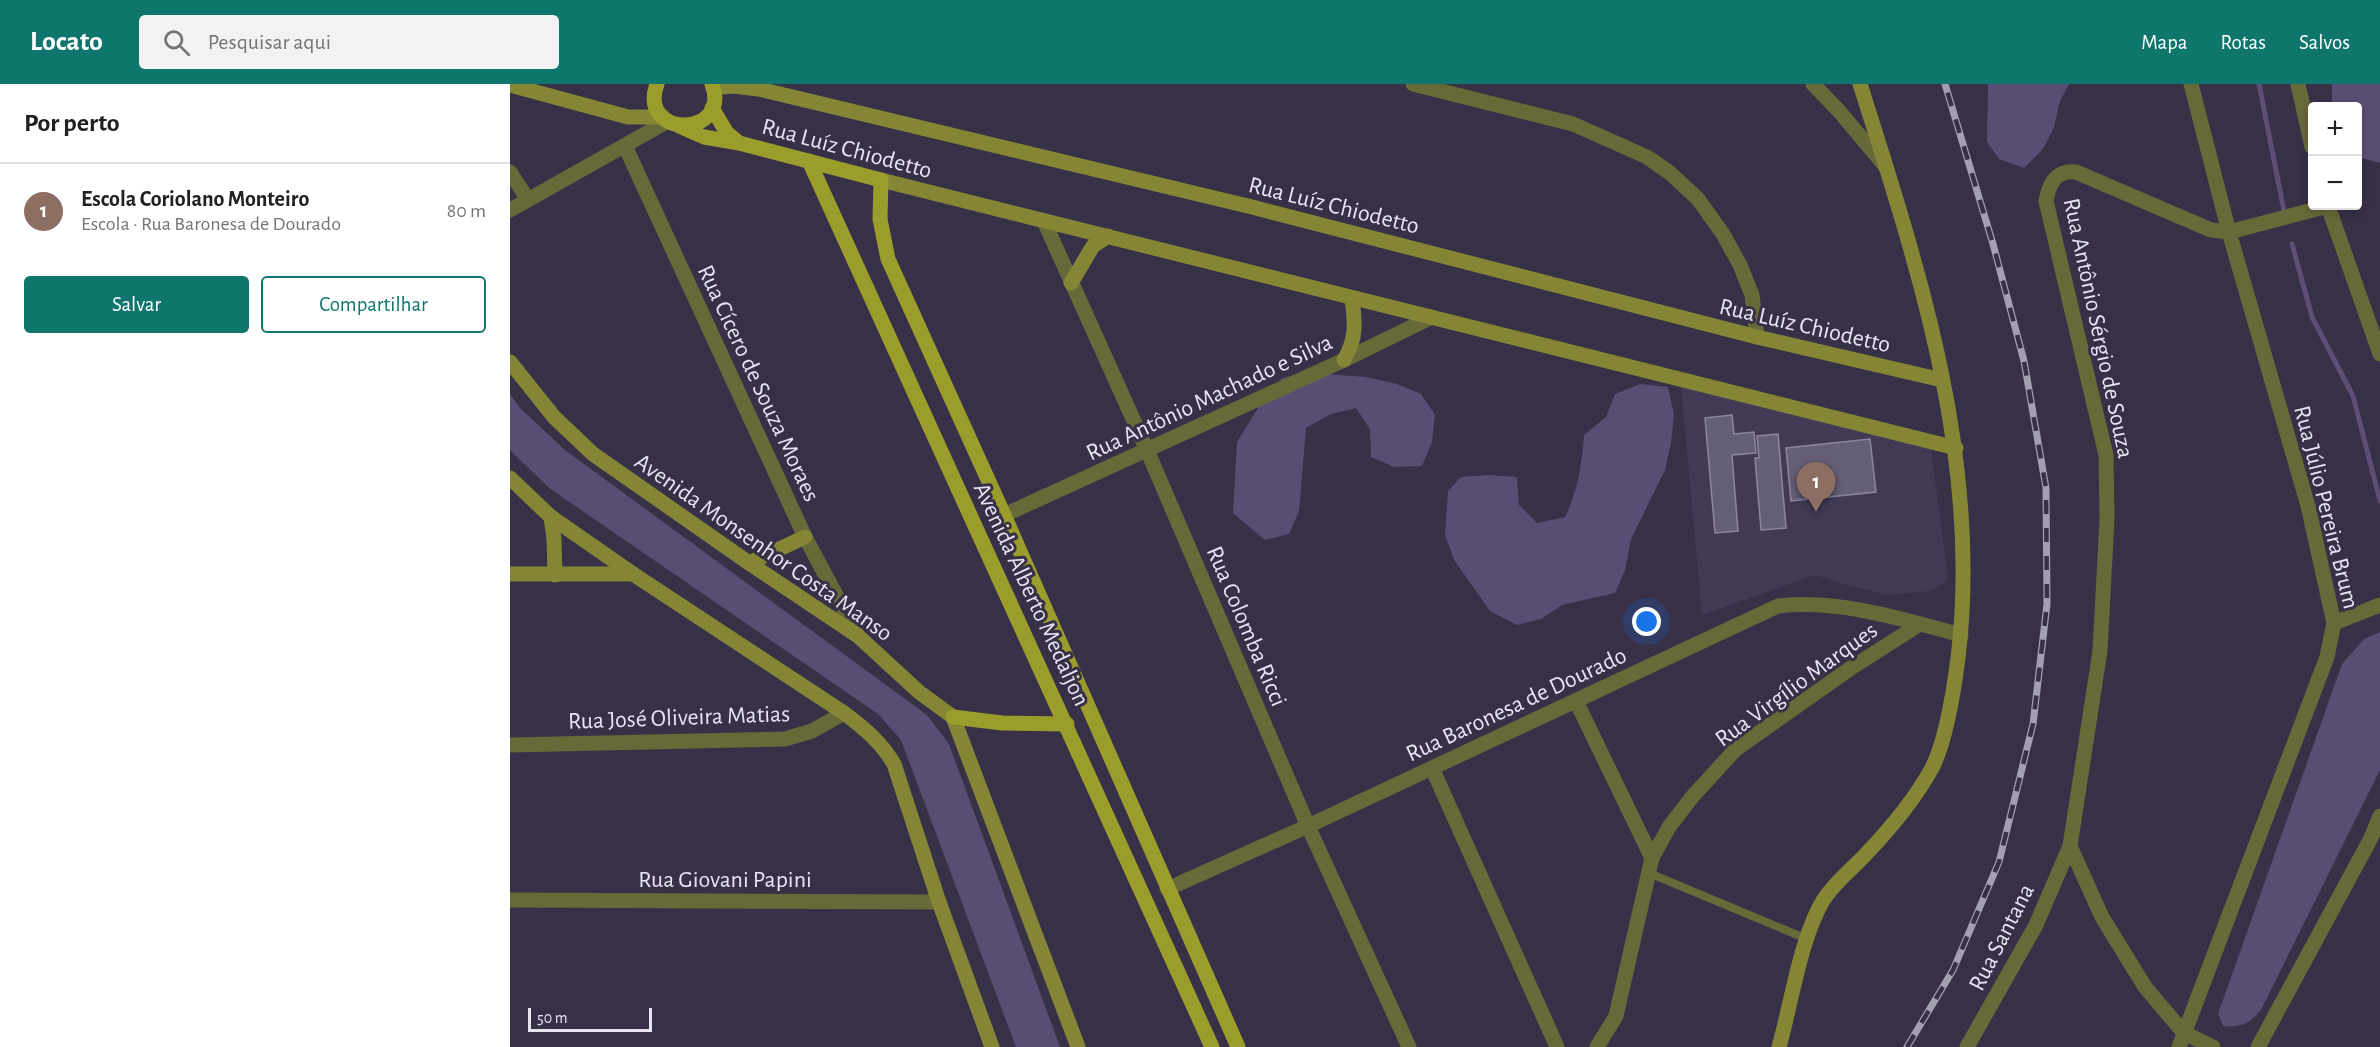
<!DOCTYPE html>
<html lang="pt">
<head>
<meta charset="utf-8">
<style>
	:root { --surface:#fff; --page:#f2f2f2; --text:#202124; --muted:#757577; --line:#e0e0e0; --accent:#0f766e }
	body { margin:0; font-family:"Alegreya Sans",sans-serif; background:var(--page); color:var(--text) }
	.controls { position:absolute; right:18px; top:18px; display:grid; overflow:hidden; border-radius:6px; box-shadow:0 3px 9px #0003 }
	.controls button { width:54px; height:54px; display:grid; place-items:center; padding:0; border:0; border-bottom:2px solid var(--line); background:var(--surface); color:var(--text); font:30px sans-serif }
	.scale { position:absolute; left:18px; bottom:15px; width:124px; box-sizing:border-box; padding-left:6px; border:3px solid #e8e5f3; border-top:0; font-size:16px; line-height:21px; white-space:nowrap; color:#e8e5f3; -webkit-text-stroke:4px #373046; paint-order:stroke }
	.you { position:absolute; left:1137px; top:538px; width:21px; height:21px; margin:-15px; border:4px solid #fff; border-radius:50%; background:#1a73e8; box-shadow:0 0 0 9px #1a73e833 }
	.badge { display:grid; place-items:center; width:39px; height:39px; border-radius:50%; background:var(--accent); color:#fff; font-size:20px; font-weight:700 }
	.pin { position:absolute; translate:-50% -50px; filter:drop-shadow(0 2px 3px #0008) }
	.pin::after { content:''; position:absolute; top:32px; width:21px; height:18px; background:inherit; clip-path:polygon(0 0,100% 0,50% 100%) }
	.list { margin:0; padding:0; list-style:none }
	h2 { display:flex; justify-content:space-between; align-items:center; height:78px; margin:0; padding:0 24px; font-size:26px }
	h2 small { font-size:20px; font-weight:400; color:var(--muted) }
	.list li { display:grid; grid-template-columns:39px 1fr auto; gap:18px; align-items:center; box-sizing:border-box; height:96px; padding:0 24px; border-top:2px solid var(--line) }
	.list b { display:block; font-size:22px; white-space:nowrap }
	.list p { margin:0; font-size:20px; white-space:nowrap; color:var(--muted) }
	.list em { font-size:20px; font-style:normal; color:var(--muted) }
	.actions { display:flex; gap:12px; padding:18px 24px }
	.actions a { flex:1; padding:14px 0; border:2px solid var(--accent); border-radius:6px; text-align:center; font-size:21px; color:var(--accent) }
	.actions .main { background:var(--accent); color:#fff }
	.icon { flex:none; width:33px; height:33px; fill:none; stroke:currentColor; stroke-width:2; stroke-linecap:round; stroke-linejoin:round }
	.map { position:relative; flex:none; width:1870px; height:963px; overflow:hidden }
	header { display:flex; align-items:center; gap:36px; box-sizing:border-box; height:84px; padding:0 30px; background:var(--accent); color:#fff }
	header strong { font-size:28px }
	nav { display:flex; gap:33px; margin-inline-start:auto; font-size:21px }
	.search { width:420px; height:54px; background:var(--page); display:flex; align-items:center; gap:15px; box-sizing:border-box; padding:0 21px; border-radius:6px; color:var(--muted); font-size:22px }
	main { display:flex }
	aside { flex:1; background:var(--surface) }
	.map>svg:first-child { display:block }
</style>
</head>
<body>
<header>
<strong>Locato</strong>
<div class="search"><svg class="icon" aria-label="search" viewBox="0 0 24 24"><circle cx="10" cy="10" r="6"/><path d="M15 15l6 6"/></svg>Pesquisar aqui</div>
<nav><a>Mapa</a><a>Rotas</a><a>Salvos</a></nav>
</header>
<main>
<aside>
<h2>Por perto<small></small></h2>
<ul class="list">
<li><span class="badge" style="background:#8d6e63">1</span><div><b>Escola Coriolano Monteiro</b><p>Escola · Rua Baronesa de Dourado</p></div><em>80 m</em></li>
</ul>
<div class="actions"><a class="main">Salvar</a><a>Compartilhar</a></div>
</aside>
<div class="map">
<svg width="1870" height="963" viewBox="0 0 1870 963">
	<rect width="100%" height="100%" fill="#373046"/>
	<path fill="#423a55" d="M1171 302 1421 365 1438 496 1420 507 1377 511 1333 500 1305 491 1192 531Z"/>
	<g fill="#594d73">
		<path d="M1478 0H1559L1550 17 1544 43 1533 65 1514 84 1489 75 1477 58Z"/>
		<path d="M1822 0H1870V79L1848 73V22H1822Z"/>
		<path d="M801 289 856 293 887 300 911 310 925 331 922 358 912 382 884 383 861 373 860 345 846 324 821 330 796 344 789 427 779 450 755 456 723 429 727 358 755 313 772 294Z"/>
		<path d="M1130 300 1158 303 1164 331 1161 359 1155 386 1121 455 1115 486 1105 509 1052 521 1031 535 1007 541 980 527 944 476 935 451 938 407 951 393 979 391 1007 393 1009 421 1027 439 1055 433C1068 406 1072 381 1074 351L1096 333 1105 310Z"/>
		<path d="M0 310 10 324 55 366 417 631 439 660 550 963H506L391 656 368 630 39 404 0 366Z"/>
		<path d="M1870 548V686L1752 924C1741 939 1732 944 1713 942L1708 930 1832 580 1854 555Z"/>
	</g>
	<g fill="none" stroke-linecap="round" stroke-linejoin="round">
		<g stroke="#5e4d76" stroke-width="5">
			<path d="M1749 0 1774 127"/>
			<path d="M1782 160 1802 233 1843 312 1870 417"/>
		</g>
	</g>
	<g fill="#655e77" stroke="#8d86a0" stroke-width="1.5">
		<path d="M1222 331 1224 350 1244 348 1246 369 1222 371 1228 447 1205 449 1195 334Z"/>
		<path d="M1268 350 1276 444 1251 446 1245 374H1249L1247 352Z"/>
		<path d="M1360 355 1366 408 1281 417 1276 364Z"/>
	</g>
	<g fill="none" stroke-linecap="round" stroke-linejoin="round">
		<path stroke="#686939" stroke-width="8" d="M1139 789 1297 855"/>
		<g stroke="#686939" stroke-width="15">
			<path d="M903 0 1063 40 1137 73 1160 89 1188 115 1213 150 1230 181 1242 211 1247 253"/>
			<path d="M1303 0 1329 27 1376 83"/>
			<path d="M1788 0 1802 63"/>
			<path d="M115 62 295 453 348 552"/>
			<path d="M0 88 17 114"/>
			<path d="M1818 122 1870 270"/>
			<path d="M0 126 158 37"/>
			<path d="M534 137 637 366 798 742 899 963"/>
			<path d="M494 431 834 276 922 233"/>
			<path d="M1824 539 1870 521"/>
			<path d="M1066 617 1142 774"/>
			<path d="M0 661 275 655 302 647 334 629"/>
			<path d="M922 684 1047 963"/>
			<path d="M657 805 798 742 1268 522C1328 515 1393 535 1451 551"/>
			<path d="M0 816 429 818"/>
			<path d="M1087 963 1106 932 1142 774 1159 743 1182 713 1226 665 1341 584 1410 540"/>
			<path d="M1457 963 1526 841 1560 762"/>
			<path d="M1669 963 1817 573 1824 539 1798 422 1719 148 1681 0"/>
			<path d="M1703 963 1674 949 1635 903 1592 833 1560 762 1590 567 1597 435 1596 371 1536 117C1539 99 1546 86 1566 88L1701 146 1719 148 1818 122"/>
			<path d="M1748 963 1861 754 1870 732"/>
		</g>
		<g stroke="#848635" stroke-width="15">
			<path d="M0 1 118 33H153"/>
			<path d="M203 4 223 2 249 5 742 123 1247 253 1432 296"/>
			<path d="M371 96 1446 364"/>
			<path d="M561 199 583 162 598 152"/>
			<path d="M834 276C847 254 845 238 842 214"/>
			<path d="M0 278 44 333 83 370 239 479 348 552 409 608 443 633 568 963"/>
			<path d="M0 394 41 433 123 490 334 629C354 644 371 658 384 680L429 818 482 963"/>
			<path d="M41 433 44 455 45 491"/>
			<path d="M239 479 295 453"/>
			<path d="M0 490H123"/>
			<path d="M1269 963C1281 921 1291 851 1314 815 1325 798 1342 785 1356 770 1379 746 1406 713 1422 684 1436 657 1444 605 1448 574 1472 377 1409 186 1350 0"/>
		</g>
		<g stroke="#9a9c2c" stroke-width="15">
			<path d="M147 0C127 55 222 54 202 0"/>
			<path d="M202 24 217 49 229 59"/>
			<path d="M169 42 194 53 229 59 371 96 370 135 378 175 494 431 728 963"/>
			<path d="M299 77 702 963"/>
			<path d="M443 633 492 639 557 640"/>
		</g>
		<g stroke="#a39fb0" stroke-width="7">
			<path id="rail" d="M1397 963 1443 886 1489 778 1523 640 1537 520 1536 404 1514 277 1483 160 1435 0"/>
		</g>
		<use href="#rail" stroke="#373046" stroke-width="4.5" stroke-dasharray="14" stroke-linecap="butt"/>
	</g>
	<g text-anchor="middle" stroke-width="6" stroke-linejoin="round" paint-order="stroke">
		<g font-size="24" fill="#e8e5f3" stroke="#373046">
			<text transform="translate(337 64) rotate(15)" y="8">Rua Luíz Chiodetto</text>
			<text transform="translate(824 121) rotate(14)" y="8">Rua Luíz Chiodetto</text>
			<text transform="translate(1295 241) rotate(13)" y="8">Rua Luíz Chiodetto</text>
			<text transform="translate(1589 244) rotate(78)" y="8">Rua Antônio Sérgio de Souza</text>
			<text transform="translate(249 299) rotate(65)" y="8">Rua Cícero de Souza Moraes</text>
			<text transform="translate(699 313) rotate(-25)" y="8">Rua Antônio Machado e Silva</text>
			<text transform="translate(1817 423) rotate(76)" y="8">Rua Júlio Pereira Brum</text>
			<text transform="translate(254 463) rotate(35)" y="8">Avenida Monsenhor Costa Manso</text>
			<text transform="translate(522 510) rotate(65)" y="8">Avenida Alberto Medaljon</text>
			<text transform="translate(737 542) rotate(67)" y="8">Rua Colomba Ricci</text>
			<text transform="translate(1286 600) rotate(-36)" y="8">Rua Virgílio Marques</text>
			<text transform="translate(1006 620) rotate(-25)" y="8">Rua Baronesa de Dourado</text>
			<text transform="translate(169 633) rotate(-2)" y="8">Rua José Oliveira Matias</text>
			<text x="215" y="803">Rua Giovani Papini</text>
			<text transform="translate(1491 853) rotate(-63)" y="8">Rua Santana</text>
		</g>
	</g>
</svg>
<div class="controls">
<button>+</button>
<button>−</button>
</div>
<div class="scale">50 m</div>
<div class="you"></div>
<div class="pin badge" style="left:1306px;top:428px;background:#8d6e63">1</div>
</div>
</main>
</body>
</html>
